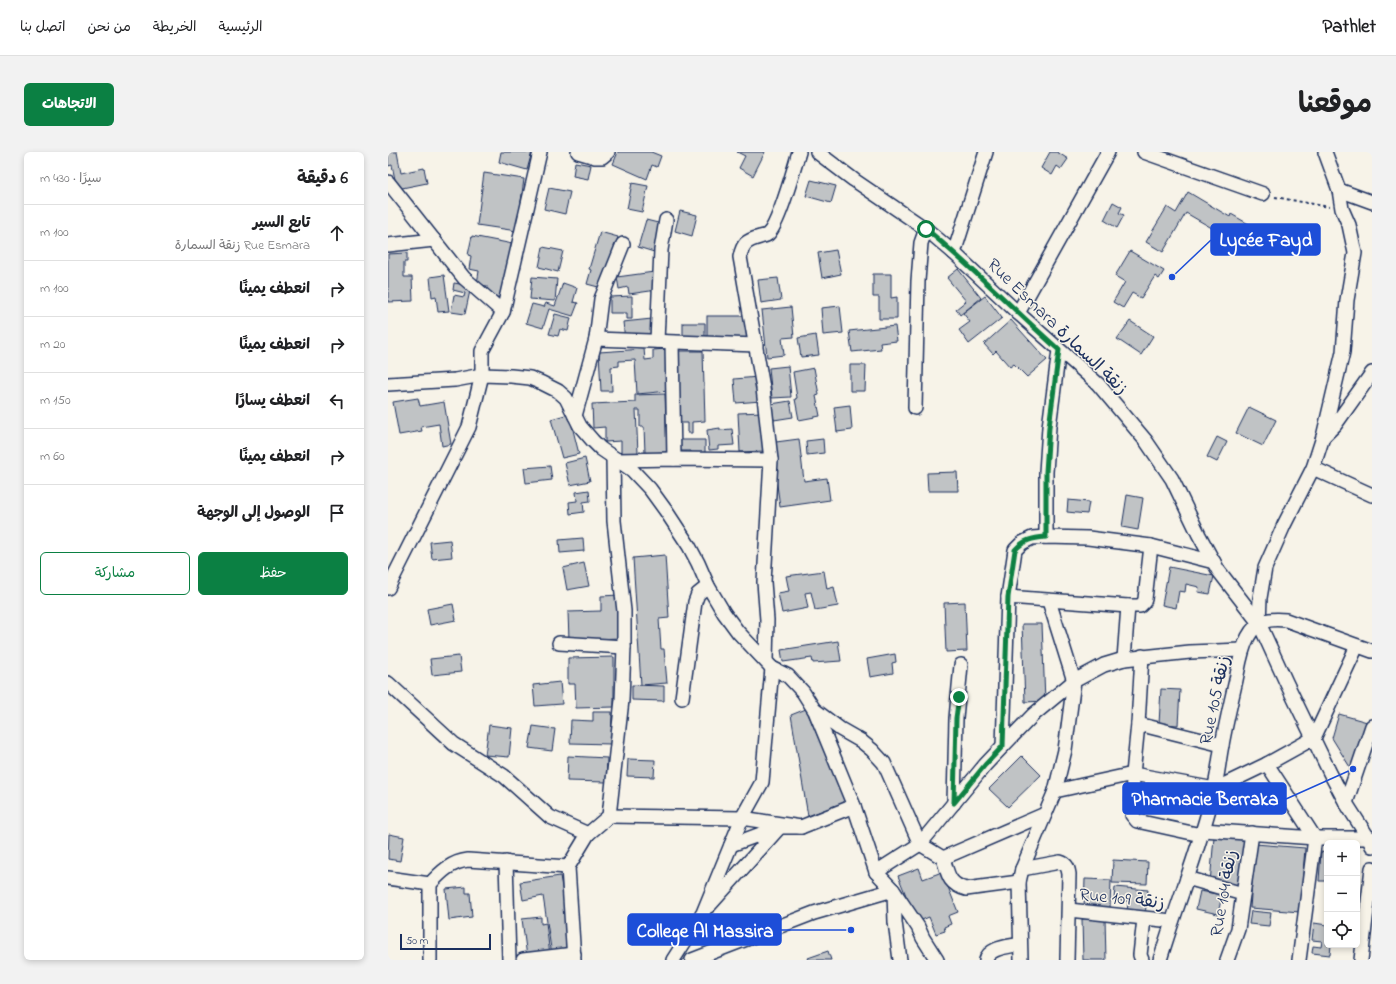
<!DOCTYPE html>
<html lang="ar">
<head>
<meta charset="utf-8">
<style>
	:root { --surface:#fff; --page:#f2f2f2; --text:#202124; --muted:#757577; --line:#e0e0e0; --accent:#0b8043 }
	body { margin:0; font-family:"Indie Flower","Playpen Sans Arabic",sans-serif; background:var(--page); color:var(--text); direction:rtl }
	.controls { position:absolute; right:12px; bottom:12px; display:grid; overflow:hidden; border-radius:6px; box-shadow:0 2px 6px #0003 }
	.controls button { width:36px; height:36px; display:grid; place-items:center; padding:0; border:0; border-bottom:1px solid var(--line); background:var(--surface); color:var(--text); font:20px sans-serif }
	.scale { position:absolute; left:12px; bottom:10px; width:91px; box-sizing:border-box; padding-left:4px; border:2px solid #1b2f5e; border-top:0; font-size:11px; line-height:14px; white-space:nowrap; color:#1b2f5e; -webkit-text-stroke:3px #f7f3e8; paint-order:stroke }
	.stop { position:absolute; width:12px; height:12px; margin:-9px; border:3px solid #0b8043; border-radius:50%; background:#fff }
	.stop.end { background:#0b8043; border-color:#fff; box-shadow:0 1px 4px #0008 }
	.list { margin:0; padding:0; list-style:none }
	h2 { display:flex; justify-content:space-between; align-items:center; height:52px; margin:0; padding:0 16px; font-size:17px }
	h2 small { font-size:13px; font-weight:400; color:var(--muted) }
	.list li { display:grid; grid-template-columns:26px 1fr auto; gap:12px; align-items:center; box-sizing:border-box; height:56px; padding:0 16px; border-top:1px solid var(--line) }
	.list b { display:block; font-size:15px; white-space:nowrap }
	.list p { margin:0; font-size:13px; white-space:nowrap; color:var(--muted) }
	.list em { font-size:13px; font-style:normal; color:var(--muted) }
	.actions { display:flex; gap:8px; padding:12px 16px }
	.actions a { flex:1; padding:9px 0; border:1px solid var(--accent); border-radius:6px; text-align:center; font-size:14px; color:var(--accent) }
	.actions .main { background:var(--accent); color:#fff }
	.icon { flex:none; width:22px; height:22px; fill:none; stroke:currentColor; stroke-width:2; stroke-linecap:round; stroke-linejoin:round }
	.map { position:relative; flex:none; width:984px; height:808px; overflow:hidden; direction:ltr; border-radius:6px }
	header { display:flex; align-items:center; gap:24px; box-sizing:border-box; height:56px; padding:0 20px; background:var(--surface); border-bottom:1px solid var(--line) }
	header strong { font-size:19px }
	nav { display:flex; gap:22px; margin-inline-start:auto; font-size:14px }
	.intro { display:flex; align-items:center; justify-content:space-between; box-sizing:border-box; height:96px; padding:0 24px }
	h1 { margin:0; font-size:28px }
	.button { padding:10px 18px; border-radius:6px; background:var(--accent); color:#fff; font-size:14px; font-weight:700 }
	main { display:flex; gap:24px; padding:0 24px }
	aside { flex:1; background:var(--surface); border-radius:6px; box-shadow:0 2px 6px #0003 }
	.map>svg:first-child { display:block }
</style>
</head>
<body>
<header>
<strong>Pathlet</strong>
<nav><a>الرئيسية</a><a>الخريطة</a><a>من نحن</a><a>اتصل بنا</a></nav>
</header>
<div class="intro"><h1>موقعنا</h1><a class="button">الاتجاهات</a></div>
<main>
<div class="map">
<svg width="984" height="808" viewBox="0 0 984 808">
	<rect width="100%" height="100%" fill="#f7f3e8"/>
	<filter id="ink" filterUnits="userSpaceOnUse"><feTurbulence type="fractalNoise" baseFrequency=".025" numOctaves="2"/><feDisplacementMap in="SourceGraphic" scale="8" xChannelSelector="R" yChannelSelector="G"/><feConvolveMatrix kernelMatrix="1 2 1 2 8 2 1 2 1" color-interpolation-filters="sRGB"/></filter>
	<g filter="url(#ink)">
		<g fill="#c0c3c5" stroke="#1b2f5e">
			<path d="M0 0H9L13 21 36 16 39 31 9 37 4 13 0 14Z"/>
			<path d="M113 0H144L139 18 111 10Z"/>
			<path d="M230 0H263L273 4 269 15 264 13 259 27 225 12Z"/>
			<path d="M349 0H377L365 24 351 16 357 4Z"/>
			<path d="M662 0H669L680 7 673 17 669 14 664 23 653 16Z"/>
			<path d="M187 10 203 13 200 27 185 24Z"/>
			<path d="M96 21 136 27 129 79 89 73Z"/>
			<path d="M423 28 448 34 443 51 418 44Z"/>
			<path d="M244 31 260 34 254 60 239 57Z"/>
			<path d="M161 36 182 40 177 62 156 57Z"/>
			<path d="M800 40 842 65 843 62 871 78 860 97 798 61 775 100 758 90 779 55 788 61Z"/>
			<path d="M725 50 734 55 731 61 736 63 729 76 716 68Z"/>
			<path d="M292 59 309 63 304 84 287 79Z"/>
			<path d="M258 68 274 72 266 100 250 95Z"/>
			<path d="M212 80 230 85 214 136 199 132 203 118 201 117Z"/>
			<path d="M84 84 125 92 114 146 97 143 99 134 89 132 91 119 81 117 83 104 80 103Z"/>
			<path d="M155 95 175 99 170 120 151 115Z"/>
			<path d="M448 98 453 122 434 126 430 101Z"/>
			<path d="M742 99 776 119 771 127 767 124 753 146 744 141 735 156 725 150 737 130 727 124Z"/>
			<path d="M19 101V110H16V125H24L25 149 0 150V102Z"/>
			<path d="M570 117 593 146 572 163 568 157 578 149 559 126Z"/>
			<path d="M266 120 269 138 241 142 240 135 231 137 229 125Z"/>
			<path d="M485 122H503V146L509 145V167H491V145H485Z"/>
			<path d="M56 123 61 159 50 160 48 144 44 145 42 125Z"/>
			<path d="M144 125 169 127 167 149 142 147Z"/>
			<path d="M390 126 393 148 373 151 370 128Z"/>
			<path d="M66 131 83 134 77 162 63 160 66 143 76 145 77 141 65 138Z"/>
			<path d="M175 131 189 136 185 150 190 151 185 164 161 157 155 176 138 171 144 152 156 155 158 151 167 154Z"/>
			<path d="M244 144V167H239V161H222V145Z"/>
			<path d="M597 144 614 166 581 192 571 178 582 170 575 161Z"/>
			<path d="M452 154 455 181 435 183 433 156Z"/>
			<path d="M403 155 406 185 394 186 396 203 379 205 374 158Z"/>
			<path d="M167 162 183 166 180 179 172 177 170 184 161 182Z"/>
			<rect x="319" y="164" width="42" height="26"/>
			<path d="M264 167 266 185 237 188 235 170Z"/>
			<path d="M623 168 659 208 639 225 626 212 622 215 608 199 605 202 596 192Z"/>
			<path d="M742 169 765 184 753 203 729 187Z"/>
			<path d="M295 171H317V188L295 189Z"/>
			<path d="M507 174 509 189 492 191 493 197 464 200 461 179Z"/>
			<path d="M428 183 431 203 413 205 410 186Z"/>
			<path d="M256 197 257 208 265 207V198L278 197 281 239 249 242 247 208 231 209V214L223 215 224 239H213L211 200Z"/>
			<path d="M289 199H315L317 269 304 270V281H300V271H291Z"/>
			<path d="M462 213H478L477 239H462Z"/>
			<path d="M400 214 403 245 384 246 381 216Z"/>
			<path d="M426 216 431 243 428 244 432 264 411 268 407 247 409 246 405 220Z"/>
			<path d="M371 225 373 249 348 251 346 227Z"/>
			<path d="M277 242 279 300 257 301 256 275H252V258H248L250 301 233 302V289L217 290V275L205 276 204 252 247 250V243Z"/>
			<path d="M30 246 32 254 56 250 63 292 54 294 51 272 33 275 34 279 11 283 5 250Z"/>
			<path d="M402 249 405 265 386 268 383 252Z"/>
			<path d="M462 253 464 278 449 280 446 255Z"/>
			<path d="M861 255 888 268 875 294 848 281Z"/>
			<path d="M375 260 377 299 352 300 350 261Z"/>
			<path d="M181 262 191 302 174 306 163 267Z"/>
			<path d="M332 276V278L344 277 346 293 330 294V297L321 298 319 278Z"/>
			<path d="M829 285 839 290 829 310 819 305Z"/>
			<path d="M411 287 416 329 439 326 442 348 392 355 386 310 390 309 388 290Z"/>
			<path d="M435 287 436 301 419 303 418 289Z"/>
			<path d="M289 288H317V302H303V299H289Z"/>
			<path d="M197 306 202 329 182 333 177 311Z"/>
			<path d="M162 314 164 328 138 331 136 316Z"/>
			<path d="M569 320 570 339H540L539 321Z"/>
			<path d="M201 338 202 349 195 350 196 360 182 362 181 350 189 349 188 340Z"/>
			<path d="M739 343 755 346 750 378 734 375Z"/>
			<path d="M680 348 701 350 699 362 679 360Z"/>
			<path d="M195 386 196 399 172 401 171 388Z"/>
			<path d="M62 388 64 405 44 407 42 390Z"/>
			<path d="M277 403 281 466 271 467 273 497H276L279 531 253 533 245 406Z"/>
			<path d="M196 411 201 434 179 438 175 416Z"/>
			<path d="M781 415 826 424 822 442 810 440 811 435 798 432 797 440 791 439 788 456 774 453Z"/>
			<path d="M436 419 439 437 446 435 450 454 427 458 423 440 417 441 420 456 394 461 390 441 401 439 398 424Z"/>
			<path d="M231 443 232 486 181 488 180 460 213 459V444Z"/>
			<path d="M577 450 579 499 558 500 556 451Z"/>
			<path d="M65 452 68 468 42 473 39 457Z"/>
			<path d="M634 472H654L657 549 637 550Z"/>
			<path d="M450 489 453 509 425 511 424 506 395 510 393 498Z"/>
			<path d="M507 502 508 510 504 511 505 521 482 525 479 507Z"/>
			<path d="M71 504 73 520 44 523 42 507Z"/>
			<path d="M226 505V555L188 556 187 532H180V506Z"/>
			<path d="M172 530 174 552 147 554 145 533Z"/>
			<path d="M244 533 276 534V549L244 548Z"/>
			<path d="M773 537 792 538 790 573 771 572Z"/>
			<path d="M418 557 458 650 420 664 403 563Z"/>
			<path d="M205 560H224L223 592 182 591 183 568 205 569Z"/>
			<path d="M951 562 979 570 965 620 944 586Z"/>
			<path d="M101 573 124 576 121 605 97 603Z"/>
			<path d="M145 574 167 577 164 599 141 596Z"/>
			<path d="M180 604 219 606 218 630 179 629Z"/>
			<path d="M634 604 653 623 620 655 601 637Z"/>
			<path d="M240 607 267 608 266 625 239 624Z"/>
			<path d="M1 682 16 685 12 709 0 707Z"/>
			<path d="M826 685 857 688 853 736 822 731Z"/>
			<path d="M867 692 917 696 912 760 862 756Z"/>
			<path d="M933 700 939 701V729H931Z"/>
			<path d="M725 708 760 710 759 732 724 731Z"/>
			<path d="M531 716 535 727 554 720 570 760 560 764 563 772 556 775 557 779 548 782 541 765 529 770 510 724Z"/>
			<path d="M172 724 185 800 164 803 155 744 135 748 132 730Z"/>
			<path d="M697 727 723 728 722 756H696Z"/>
			<path d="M78 735V741H82L84 765 61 768 58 737Z"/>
			<path d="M727 735 760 738 757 763 739 762 740 749 726 747Z"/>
			<path d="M812 739 834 743 830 762 808 757Z"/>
			<path d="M863 759 883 761 881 774 861 772Z"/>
			<path d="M153 765V772L158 771 162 803 139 805 134 767Z"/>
			<path d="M717 766 718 808H695L694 767Z"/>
			<path d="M926 771 939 773V793H943L942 803 924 801 925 794 933 795 934 789 924 788Z"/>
			<path d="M440 799 443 808H421L420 806Z"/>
		</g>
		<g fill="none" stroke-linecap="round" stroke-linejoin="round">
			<g stroke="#1b2f5e" stroke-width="16">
				<g id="minor">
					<path d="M190 0 207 5H214L220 0"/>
					<path d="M429 0 466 28 538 77 566 101 630 161 710 232 758 289 784 327 811 383 830 418 871 471 898 530 942 621 958 651 981 687 984 694"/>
					<path d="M756 0 875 42"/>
					<path d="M0 30 76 126 115 160"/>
					<path d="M951 38 984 50"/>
					<path d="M0 93 46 88"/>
					<path d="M566 101 598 0"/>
					<path d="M630 161 720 0"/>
					<path d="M208 187 368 193"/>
					<path d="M269 189 273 98 278 68"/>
					<path d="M284 191 286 307"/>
					<path d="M0 232 67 228 94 223 123 224 142 226 154 231 170 239 178 246 192 274 205 289 213 297 244 318 262 337 278 359 301 394 310 411 320 434 336 461 350 480 384 516 400 524 415 540 427 559 466 654 488 720 505 738 530 775 535 786 549 808"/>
					<path d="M527 256 530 129 533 91 538 77"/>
					<path d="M187 264 208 187 213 147 235 92"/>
					<path d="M935 285 947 273 984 221"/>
					<path d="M229 308 286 307 383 308"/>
					<path d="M925 316 984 343"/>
					<path d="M658 385V320L661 275 671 198"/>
					<path d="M0 436 81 275 94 223V199L115 160 152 0"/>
					<path d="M620 445 740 454H752L756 450 757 447 763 394"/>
					<path d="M871 471 872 446 877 416 896 373 925 316 935 285 955 200 959 148 967 101 961 73 954 57 951 38 937 0"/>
					<path d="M171 491 236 495"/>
					<path d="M754 504 750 572 745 622 744 663 749 669 813 683"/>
					<path d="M736 507 740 454"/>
					<path d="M378 508 379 468 376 430 383 308 375 236 352 105C355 91 358 89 372 85 375 84 378 84 380 82 391 72 406 16 411 0"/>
					<path d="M0 531 66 592 116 624 162 665 200 682"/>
					<path d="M294 546 307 450 310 442 320 434"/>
					<path d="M428 559 452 577 473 589 484 598 496 611 532 692 555 706C560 722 560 732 578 737L631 730"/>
					<path d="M750 572 834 593"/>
					<path d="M615 594 620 445 627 398 634 391 644 386 658 385 700 386 763 394 826 410"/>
					<path d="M879 612 927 686 911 808"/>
					<path d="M667 639 745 622 827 637 879 612 926 586 969 494"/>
					<path d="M566 651 568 566 573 513"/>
					<path d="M958 651 984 574"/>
					<path d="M221 664 354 666 413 675"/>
					<path d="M815 678 927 686H984"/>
					<path d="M343 693 392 675H413L466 654"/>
					<path d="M555 706 657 662"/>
					<path d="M118 710 121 808"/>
					<path d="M634 717 672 710C679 712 680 716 681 722L679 808"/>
					<path d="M488 720 532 692 597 613 615 594 645 563 686 529 716 513 736 507 802 500 854 498"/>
					<path d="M0 726 42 732"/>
					<path d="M799 726 855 742"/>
					<path d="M506 740 507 770 512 808"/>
					<path d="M321 754 391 676"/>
					<path d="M681 758 784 769"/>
					<path d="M42 808V732C53 720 63 710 80 708L180 715"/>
					<path d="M135 808 186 802"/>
					<path d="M186 808 180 715 200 682 221 664 234 548 236 495V459L226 369 225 306"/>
					<path d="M285 808 315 761 354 666 374 630 384 516"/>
					<path d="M304 808 426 761 505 738"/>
					<path d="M598 808C601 795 621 795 632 792"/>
					<path d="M633 808 631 730 634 717 667 639 677 598 686 529 661 449"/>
					<path d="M754 808 752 803 756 767"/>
					<path d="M772 808C789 751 812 696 826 638 830 623 831 608 834 593 838 571 843 550 848 528 851 513 853 498 860 485 869 468 881 466 898 468L984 499"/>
					<path d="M839 808 850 777 864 681"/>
					<path d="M973 808 984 716"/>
				</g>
			</g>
			<path stroke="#1b2f5e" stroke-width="2" stroke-dasharray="3 3" stroke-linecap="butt" d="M887 45 941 55"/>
			<use href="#minor" stroke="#f7f3e8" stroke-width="13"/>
		</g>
	</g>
	<g fill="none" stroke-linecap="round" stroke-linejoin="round" filter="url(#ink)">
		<path stroke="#0b8043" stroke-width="5" d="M538 77C584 115 626 158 671 198L661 275 658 320V385C644 386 636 388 627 398L620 445 615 594 597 613 566 651 568 566 571 545"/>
	</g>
	<g text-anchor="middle" stroke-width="3" stroke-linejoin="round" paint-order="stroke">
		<g font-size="18" fill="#1b2f5e" stroke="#f7f3e8">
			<text transform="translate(670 174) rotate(44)" y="6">Rue Esmara زنقة السمارة</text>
			<text transform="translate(826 548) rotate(-78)" y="6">Rue 105 زنقة</text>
			<text transform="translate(835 741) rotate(-80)" y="6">Rue 104 زنقة</text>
			<text transform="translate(734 746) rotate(6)" y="6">Rue 109 زنقة</text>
		</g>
	</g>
	<path fill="none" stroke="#1d4ed8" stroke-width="1.5" d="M784 125L823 88M965 617L898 647M463 778L393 778"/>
	<g fill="#1d4ed8" stroke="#f7f3e8" stroke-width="1.5">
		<circle cx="784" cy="125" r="4"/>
		<circle cx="965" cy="617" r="4"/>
		<circle cx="463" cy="778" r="4"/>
	</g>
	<g fill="#1d4ed8" stroke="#1d4ed8" stroke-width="1.5">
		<rect x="823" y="72" width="109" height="31" rx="4"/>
		<rect x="735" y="631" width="163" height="31" rx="4"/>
		<rect x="240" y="762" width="153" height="31" rx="4"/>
	</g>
	<g font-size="19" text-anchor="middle" font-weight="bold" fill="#fff">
		<text x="878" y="94">Lycée Fayd</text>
		<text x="817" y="653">Pharmacie Berraka</text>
		<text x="317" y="785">College Al Massira</text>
	</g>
</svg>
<div class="controls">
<button>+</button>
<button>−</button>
<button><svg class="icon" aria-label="locate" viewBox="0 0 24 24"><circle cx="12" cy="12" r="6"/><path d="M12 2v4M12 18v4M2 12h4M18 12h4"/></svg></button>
</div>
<div class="scale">50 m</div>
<div class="stop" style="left:538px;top:77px"></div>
<div class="stop end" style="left:571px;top:545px"></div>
</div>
<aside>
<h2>6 دقيقة<small>سيرًا · 430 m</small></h2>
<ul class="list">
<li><svg class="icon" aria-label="ahead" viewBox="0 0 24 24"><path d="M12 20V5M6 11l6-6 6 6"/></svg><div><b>تابع السير</b><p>Rue Esmara زنقة السمارة</p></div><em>100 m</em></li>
<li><svg class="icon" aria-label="right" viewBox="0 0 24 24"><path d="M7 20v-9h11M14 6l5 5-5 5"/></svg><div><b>انعطف يمينًا</b></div><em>100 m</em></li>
<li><svg class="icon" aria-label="right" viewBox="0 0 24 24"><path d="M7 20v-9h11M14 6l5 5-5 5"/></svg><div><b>انعطف يمينًا</b></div><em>20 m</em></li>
<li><svg class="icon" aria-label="left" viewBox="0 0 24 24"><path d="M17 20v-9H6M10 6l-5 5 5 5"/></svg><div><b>انعطف يسارًا</b></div><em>150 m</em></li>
<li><svg class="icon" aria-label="right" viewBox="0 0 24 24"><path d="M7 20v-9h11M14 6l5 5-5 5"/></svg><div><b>انعطف يمينًا</b></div><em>60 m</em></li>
<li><svg class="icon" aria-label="arrive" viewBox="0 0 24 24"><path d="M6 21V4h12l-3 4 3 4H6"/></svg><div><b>الوصول إلى الوجهة</b></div></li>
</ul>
<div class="actions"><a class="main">حفظ</a><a>مشاركة</a></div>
</aside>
</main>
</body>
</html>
